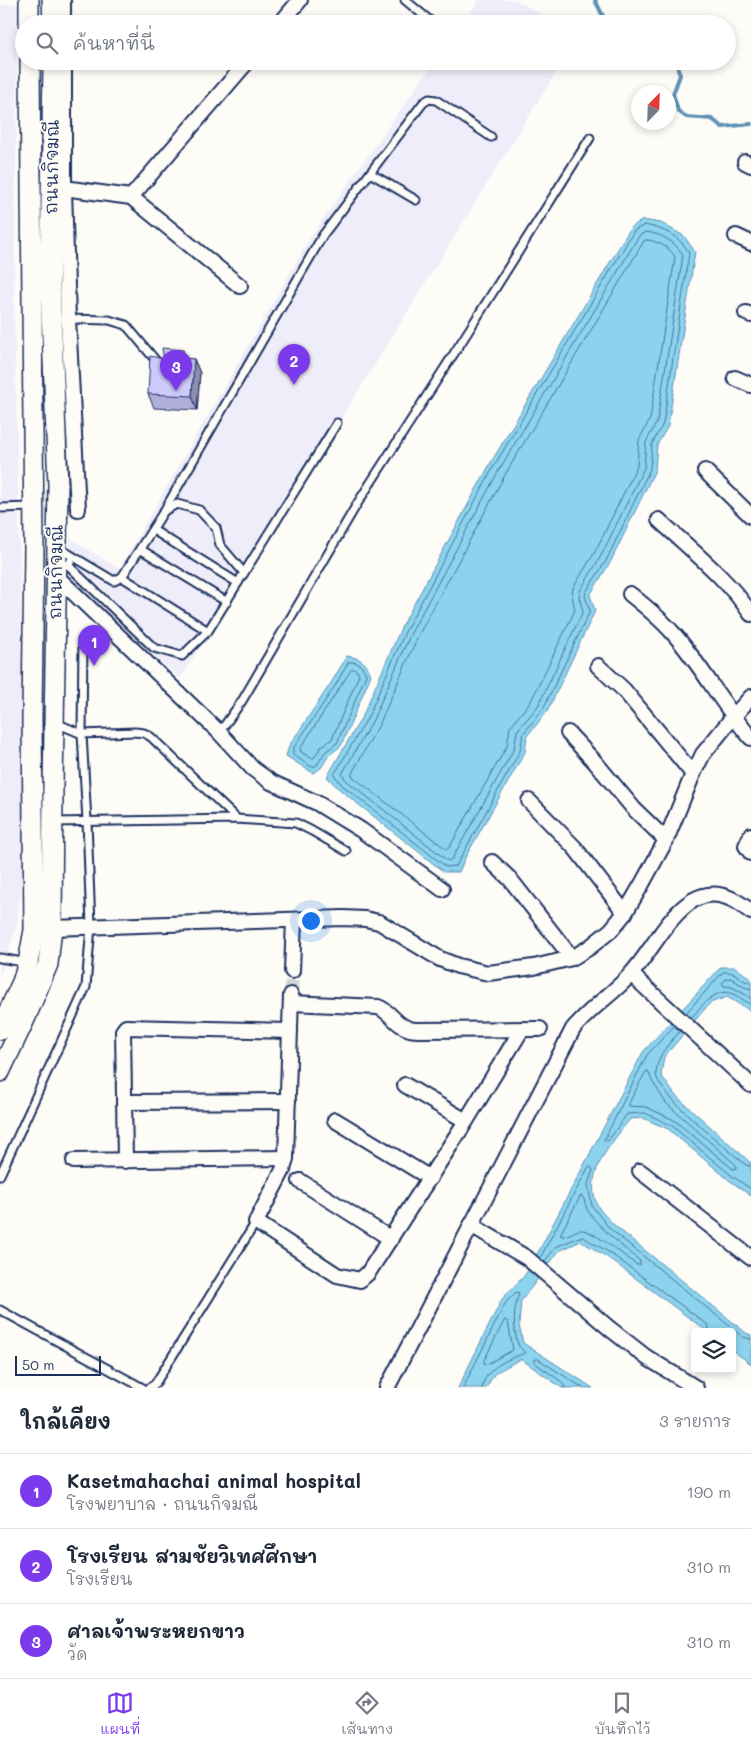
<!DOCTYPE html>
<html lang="th">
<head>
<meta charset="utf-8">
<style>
	:root { --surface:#fff; --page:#f2f2f3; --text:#1f2937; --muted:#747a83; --line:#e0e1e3; --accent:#7c3aed }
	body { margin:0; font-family:Mali,"Playpen Sans Thai",sans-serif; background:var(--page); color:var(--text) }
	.controls { position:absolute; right:15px; bottom:15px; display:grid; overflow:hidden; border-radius:5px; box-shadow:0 2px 8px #0003 }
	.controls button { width:45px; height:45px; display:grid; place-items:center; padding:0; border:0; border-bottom:1px solid var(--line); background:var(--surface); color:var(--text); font:25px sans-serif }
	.compass { position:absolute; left:631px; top:85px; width:45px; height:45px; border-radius:50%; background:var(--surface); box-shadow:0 2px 8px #0003; rotate:23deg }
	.scale { position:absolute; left:15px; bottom:12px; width:86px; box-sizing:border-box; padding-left:5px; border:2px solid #1b2f5e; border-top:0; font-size:14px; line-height:18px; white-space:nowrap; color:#1b2f5e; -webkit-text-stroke:4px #fdfcf7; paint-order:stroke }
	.you { position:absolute; left:310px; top:920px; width:18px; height:18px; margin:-12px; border:4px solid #fff; border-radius:50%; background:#1a73e8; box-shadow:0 0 0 8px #1a73e833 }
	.badge { display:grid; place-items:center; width:32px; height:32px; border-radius:50%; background:var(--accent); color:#fff; font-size:16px; font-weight:700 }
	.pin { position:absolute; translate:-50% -41px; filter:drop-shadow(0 1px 2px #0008) }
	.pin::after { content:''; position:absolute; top:26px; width:18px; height:15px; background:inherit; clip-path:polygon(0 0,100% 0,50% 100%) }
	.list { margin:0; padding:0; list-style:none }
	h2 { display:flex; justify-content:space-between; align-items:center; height:65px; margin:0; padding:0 20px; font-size:21px }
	h2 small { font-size:16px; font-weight:400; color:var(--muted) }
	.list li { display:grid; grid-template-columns:32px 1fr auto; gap:15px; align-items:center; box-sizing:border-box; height:75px; padding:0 20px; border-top:1px solid var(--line) }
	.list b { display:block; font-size:19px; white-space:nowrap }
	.list p { margin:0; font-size:16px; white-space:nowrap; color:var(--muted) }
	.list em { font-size:16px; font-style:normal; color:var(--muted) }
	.icon { flex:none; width:28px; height:28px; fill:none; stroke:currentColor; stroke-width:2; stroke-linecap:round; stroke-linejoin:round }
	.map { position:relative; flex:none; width:751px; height:1388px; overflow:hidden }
	.search { position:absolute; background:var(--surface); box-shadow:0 2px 8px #0003; left:15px; right:15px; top:15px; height:55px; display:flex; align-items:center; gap:12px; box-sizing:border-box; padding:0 18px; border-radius:28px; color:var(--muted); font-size:19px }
	.sheet { height:290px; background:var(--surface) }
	nav { display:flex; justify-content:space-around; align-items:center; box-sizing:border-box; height:70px; border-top:1px solid var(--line); background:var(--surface); font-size:14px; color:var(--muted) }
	nav a { display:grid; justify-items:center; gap:2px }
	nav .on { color:var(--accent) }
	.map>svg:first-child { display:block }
</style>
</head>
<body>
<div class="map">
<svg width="751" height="1388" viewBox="0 0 751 1388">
	<rect width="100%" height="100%" fill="#fdfcf7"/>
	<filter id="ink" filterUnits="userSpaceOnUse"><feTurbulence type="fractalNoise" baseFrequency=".02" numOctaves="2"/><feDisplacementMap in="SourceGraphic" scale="10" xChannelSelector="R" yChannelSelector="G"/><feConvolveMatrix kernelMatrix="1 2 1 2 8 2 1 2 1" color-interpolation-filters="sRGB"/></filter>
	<g filter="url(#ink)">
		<g fill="#efedf9">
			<path d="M479 0H516L558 24H462Z"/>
			<path d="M18 4 14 311 26 840 17 925 0 976V5Z"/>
			<path d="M435 61H563L180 679 68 579 70 538 119 569 313 233Z"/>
		</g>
		<g fill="#8cd3ee" stroke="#5f91b4">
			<path d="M643 220 661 223 684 236 695 252 668 426 657 445 655 470 611 561 590 595 595 611 547 712 527 736 525 752 465 858 459 872H444L339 789 327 777 363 715 401 628 490 464 631 227Z"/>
			<path d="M347 656C360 658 367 662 371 675L341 746 329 755 321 768 313 773 286 756 289 746 331 683Z"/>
			<path d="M721 967H735L751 979V1011L727 997 710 1003 664 1057 661 1075 675 1095 751 1163V1196L729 1180 668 1129 643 1118 630 1119C613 1142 583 1173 597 1204 600 1212 609 1219 614 1225L746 1333 751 1335V1364L732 1350V1332H708L607 1257 581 1241 559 1251 521 1301 519 1325 523 1343 593 1388H562L521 1359 495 1373 486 1388H458L502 1299 525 1275 541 1247 643 1052Z"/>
		</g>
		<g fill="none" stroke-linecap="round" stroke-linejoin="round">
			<g stroke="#487198" stroke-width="1">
				<path d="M645 225C664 229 680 236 689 253L663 424 652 444 650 469 607 559 586 592 585 596 590 611 543 709 523 734 520 751 456 866 446 867 342 785 334 775 368 717 406 630 494 466 634 231Z"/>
				<path d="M646 232C661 234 675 241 683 255L657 422 646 442 644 468 601 556 580 591 579 597 583 611 538 706 517 731 514 749 452 859 448 861 346 780 342 774 373 720 411 633 499 470 639 236Z"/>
				<path d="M647 240C657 241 670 247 675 257L650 419 639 440 637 466 595 552 573 588 572 596 575 610 531 701 510 727 507 746 449 848 446 849 352 776V773L380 723 418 636 506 473 644 241Z"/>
				<path d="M349 662C358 661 364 667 366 675L337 743 325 752 317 765 312 767 293 755V749L335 686Z"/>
				<path d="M354 669 358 672 359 675 332 739 321 747 314 758H311L301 752 300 749 351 670Z"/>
				<path d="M751 989 744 987 731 978 726 979 722 983 724 986 732 987 751 998"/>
				<path d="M686 1013 723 972C740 971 738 981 751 983"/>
				<path d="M691 1018C699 1009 715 988 730 993 737 995 744 1001 751 1005"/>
				<path d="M675 1025 647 1055 604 1140 608 1141 627 1114 645 1113 671 1125 732 1176 751 1189"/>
				<path d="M680 1031C669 1044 657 1054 656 1074 656 1093 729 1150 746 1165L751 1166"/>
				<path d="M648 1071 652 1081 666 1103 736 1165V1168L733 1169 674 1120 646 1107 629 1106V1103L645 1073Z"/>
				<path d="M582 1196C586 1201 585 1208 590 1214 604 1232 622 1246 640 1261V1265H637C626 1257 595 1232 583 1230 575 1229 568 1237 561 1236V1233L580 1197Z"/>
				<path d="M540 1258 588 1168 591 1167 593 1170 588 1184 592 1206 610 1229 743 1337 751 1339"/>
				<path d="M544 1262 556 1247 579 1237H583L610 1253 708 1325 710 1332"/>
				<path d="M505 1320 508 1322 513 1350 485 1365 484 1361Z"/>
				<path d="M463 1388 506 1302 515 1293 518 1292 519 1295C513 1305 513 1332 518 1344 519 1348 523 1349 525 1353 509 1359 485 1367 482 1388"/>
				<path d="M565 1388 562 1382 535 1363V1359H538L583 1388"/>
			</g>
			<g stroke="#5f91b4" stroke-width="4">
				<path d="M595 0 607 24"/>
				<path d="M674 61 676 63 680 75 673 94 678 111 686 117 712 119 722 127 751 124"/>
			</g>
			<path stroke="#d0d3d8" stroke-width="14" stroke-dasharray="14 7" stroke-linecap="butt" d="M291 995 292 971"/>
			<g stroke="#1b2f5e" stroke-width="11">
				<g id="service">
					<path d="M405 0 434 24"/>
					<path d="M370 173 416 200"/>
					<path d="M68 319 109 320 126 325 157 362"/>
					<path d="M0 508 32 507"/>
					<path d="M164 511 177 504 199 510 216 528 220 545 244 573"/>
					<path d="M153 530 238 583"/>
					<path d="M59 548 114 581 122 577 164 511 323 235 423 103 429 99 436 100 491 137"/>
					<path d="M140 549 227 602"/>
					<path d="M72 557 69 566 154 648 182 656 208 631 337 423"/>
					<path d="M122 577 208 631"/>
					<path d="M56 723 82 734 135 732 144 733 151 737 237 819"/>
					<path d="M218 731 224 726 242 701 357 504 464 338 590 138"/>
					<path d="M53 822 237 819 296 823 312 831 346 851"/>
					<path d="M0 958 28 963"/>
					<path d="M0 1175 86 987 91 926 87 821 82 734 83 640"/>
					<path d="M0 1310 143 1388"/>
					<path d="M149 1388 155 1384 256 1222"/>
				</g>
			</g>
			<g stroke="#1b2f5e" stroke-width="18">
				<g id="minor">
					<path d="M63 0V24"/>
					<path d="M280 24 300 0"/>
					<path d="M64 61V189L68 319 78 509"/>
					<path d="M745 162 751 165"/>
					<path d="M56 187 131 197 240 286"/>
					<path d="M131 197 248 61"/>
					<path d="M736 236 751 243"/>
					<path d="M746 313 751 315"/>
					<path d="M735 378 751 385"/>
					<path d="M705 471 751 516"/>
					<path d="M659 520C689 548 729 580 751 614"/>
					<path d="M56 576 218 731 253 769 271 782 317 803 361 830 442 889"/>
					<path d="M630 594C645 606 660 618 673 633 702 666 722 705 751 738"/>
					<path d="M598 666 624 690 693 774"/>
					<path d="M568 733 595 762 634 809 666 840"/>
					<path d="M529 801 575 848 625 913"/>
					<path d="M751 835 746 846 751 853"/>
					<path d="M492 862 510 879 572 958"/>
					<path d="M52 928 343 918 365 919 379 922 440 959 458 966 488 973 534 967 572 958 590 947 611 930 625 913 642 884 666 840 693 774 703 754 733 717 751 697"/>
					<path d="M292 971 294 920"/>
					<path d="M631 974 751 1085"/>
					<path d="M291 995 286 1158 283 1170 256 1222 337 1275 360 1280 368 1273 466 1121 522 1029"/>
					<path d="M291 1003 378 1007C390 1011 395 1024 407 1028 411 1030 415 1030 419 1030L540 1029"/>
					<path d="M405 1085 466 1121"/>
					<path d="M124 1102 288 1101"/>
					<path d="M335 1120 430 1178"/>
					<path d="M74 1161 286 1158"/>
					<path d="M125 1161 123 1031 126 1027 290 1031"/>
					<path d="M640 1171 751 1258"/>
					<path d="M300 1181 391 1239"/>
					<path d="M471 1225 527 1258 609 1328 646 1357 696 1388"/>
					<path d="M387 1388 573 1029C590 1008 613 994 631 974 664 937 691 860 751 912"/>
				</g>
			</g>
			<g stroke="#1b2f5e" stroke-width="22">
				<g id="secondary">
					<path d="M29 0V24"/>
					<path d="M52 0 53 24"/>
					<path d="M0 1030 22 982 28 963 34 930 32 718 34 547 30 61"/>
					<path d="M0 1072 26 1017 48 964 52 928 53 786 58 485 50 283 53 61"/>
				</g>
			</g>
			<use href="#service" stroke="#fdfcf7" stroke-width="7"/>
			<use href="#minor" stroke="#fdfcf7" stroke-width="14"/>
			<use href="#secondary" stroke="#fdfcf7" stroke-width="19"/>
		</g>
		<path fill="#b1aeda" stroke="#1b2f5e" d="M164 359H194L200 373 197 410 154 408 148 394Z"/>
		<g fill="#908db1" stroke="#1b2f5e">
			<path d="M183 350 188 364 182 358Z"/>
			<path d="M194 359 200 373 197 410 192 396Z"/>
		</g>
		<path fill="#cecafd" stroke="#1b2f5e" d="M162 348 183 350 182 358 194 359 192 396 148 394 150 356 164 359Z"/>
	</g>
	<g text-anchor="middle" stroke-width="4" stroke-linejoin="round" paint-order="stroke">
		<g font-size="18" fill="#1b2f5e" stroke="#fdfcf7">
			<text transform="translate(52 167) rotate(-89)" y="6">ถนนกิจมณี</text>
			<text transform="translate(56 572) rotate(-89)" y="6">ถนนกิจมณี</text>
		</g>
	</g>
</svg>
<div class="controls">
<button><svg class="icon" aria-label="layers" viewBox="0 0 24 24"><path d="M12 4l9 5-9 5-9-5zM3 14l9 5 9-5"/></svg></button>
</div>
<svg class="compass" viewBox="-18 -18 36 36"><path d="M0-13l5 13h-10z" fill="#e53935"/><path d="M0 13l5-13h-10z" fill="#747a83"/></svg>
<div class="scale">50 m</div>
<div class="you"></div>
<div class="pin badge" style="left:94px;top:666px">1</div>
<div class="pin badge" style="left:294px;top:385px">2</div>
<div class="pin badge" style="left:176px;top:391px">3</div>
<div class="search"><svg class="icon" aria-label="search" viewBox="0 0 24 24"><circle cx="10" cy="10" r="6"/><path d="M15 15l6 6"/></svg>ค้นหาที่นี่</div>
</div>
<section class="sheet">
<h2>ใกล้เคียง<small>3 รายการ</small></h2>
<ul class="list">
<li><span class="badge">1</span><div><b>Kasetmahachai animal hospital</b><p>โรงพยาบาล · ถนนกิจมณี</p></div><em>190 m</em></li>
<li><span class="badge">2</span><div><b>โรงเรียน สามชัยวิเทศศึกษา</b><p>โรงเรียน</p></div><em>310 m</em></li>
<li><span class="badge">3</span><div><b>ศาลเจ้าพระหยกขาว</b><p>วัด</p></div><em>310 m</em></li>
</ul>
</section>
<nav>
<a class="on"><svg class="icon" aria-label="map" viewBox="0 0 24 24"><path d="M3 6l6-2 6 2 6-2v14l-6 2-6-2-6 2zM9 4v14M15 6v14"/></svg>แผนที่</a>
<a><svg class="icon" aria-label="directions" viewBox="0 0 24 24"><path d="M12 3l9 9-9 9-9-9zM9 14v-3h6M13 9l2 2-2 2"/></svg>เส้นทาง</a>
<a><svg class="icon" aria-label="saved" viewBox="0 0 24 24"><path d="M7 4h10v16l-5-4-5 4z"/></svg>บันทึกไว้</a>
</nav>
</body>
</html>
